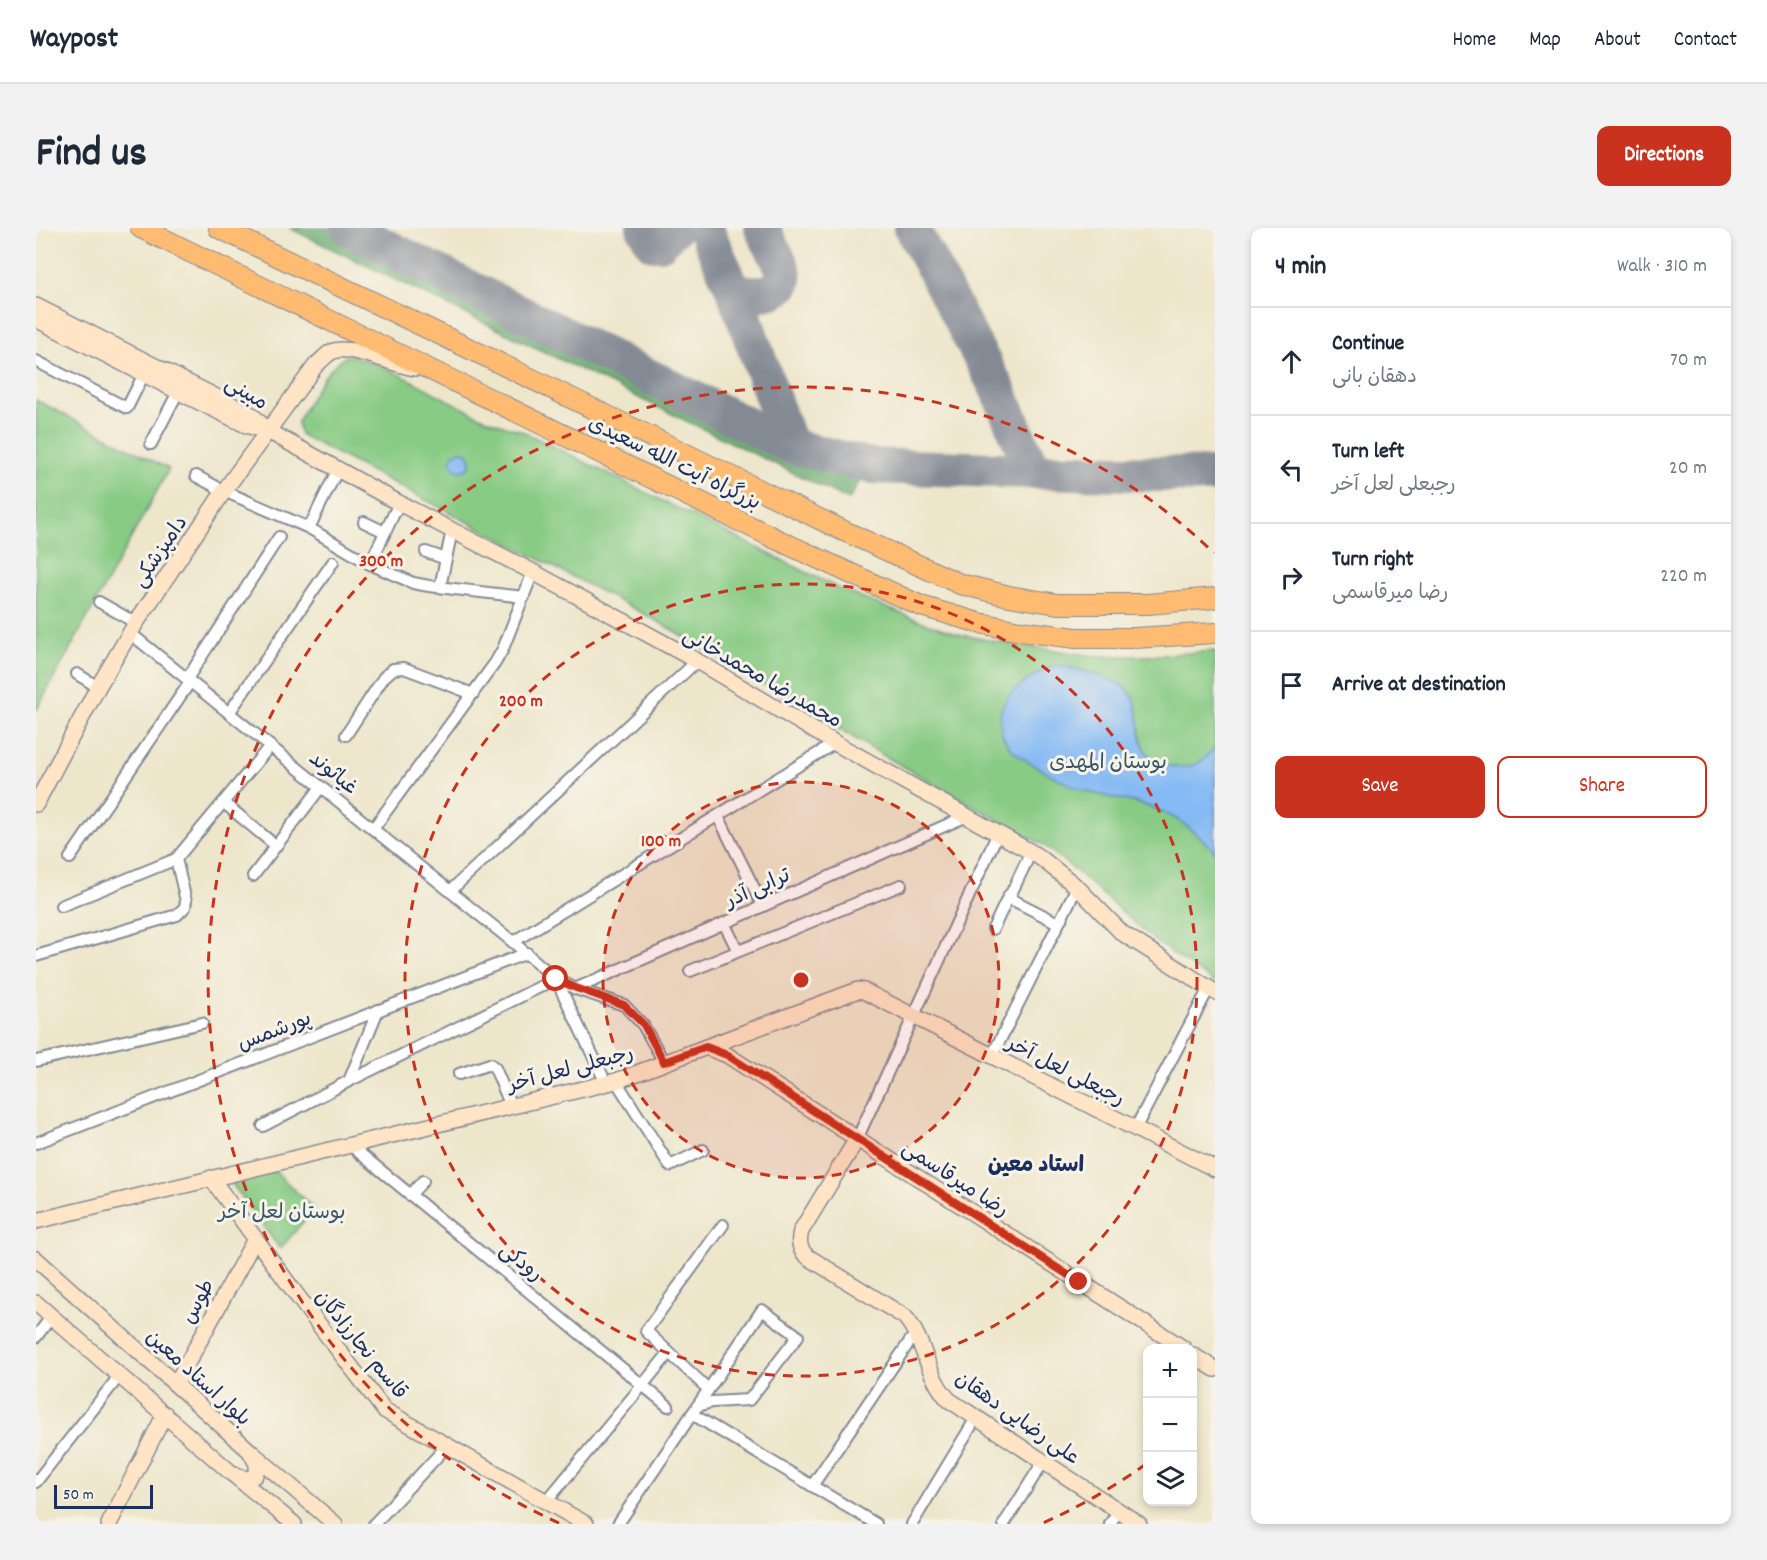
<!DOCTYPE html>
<html lang="en">
<head>
<meta charset="utf-8">
<style>
	:root { --surface:#fff; --page:#f2f2f3; --text:#1f2937; --muted:#747a83; --line:#e0e1e3; --accent:#c8321e }
	body { margin:0; font-family:Dekko,"Playpen Sans Arabic",sans-serif; background:var(--page); color:var(--text) }
	.controls { position:absolute; right:18px; bottom:18px; display:grid; overflow:hidden; border-radius:12px; box-shadow:0 3px 9px #0003 }
	.controls button { width:54px; height:54px; display:grid; place-items:center; padding:0; border:0; border-bottom:2px solid var(--line); background:var(--surface); color:var(--text); font:30px sans-serif }
	.scale { position:absolute; left:18px; bottom:15px; width:99px; box-sizing:border-box; padding-left:6px; border:3px solid #1b2f5e; border-top:0; font-size:16px; line-height:21px; white-space:nowrap; color:#1b2f5e; -webkit-text-stroke:4px #f7f3e8; paint-order:stroke }
	.stop { position:absolute; width:18px; height:18px; margin:-14px; border:4px solid #c8321e; border-radius:50%; background:#fff }
	.stop.end { background:#c8321e; border-color:#fff; box-shadow:0 2px 6px #0008 }
	.list { margin:0; padding:0; list-style:none }
	h2 { display:flex; justify-content:space-between; align-items:center; height:78px; margin:0; padding:0 24px; font-size:26px }
	h2 small { font-size:20px; font-weight:400; color:var(--muted) }
	.list li { display:grid; grid-template-columns:39px 1fr auto; gap:18px; align-items:center; box-sizing:border-box; height:108px; padding:0 24px; border-top:2px solid var(--line) }
	.list b { display:block; font-size:22px; white-space:nowrap }
	.list p { margin:0; font-size:20px; white-space:nowrap; color:var(--muted) }
	.list em { font-size:20px; font-style:normal; color:var(--muted) }
	.actions { display:flex; gap:12px; padding:18px 24px }
	.actions a { flex:1; padding:14px 0; border:2px solid var(--accent); border-radius:12px; text-align:center; font-size:21px; color:var(--accent) }
	.actions .main { background:var(--accent); color:#fff }
	.icon { flex:none; width:33px; height:33px; fill:none; stroke:currentColor; stroke-width:2; stroke-linecap:round; stroke-linejoin:round }
	.map { position:relative; flex:none; width:1179px; height:1296px; overflow:hidden; border-radius:12px }
	header { display:flex; align-items:center; gap:36px; box-sizing:border-box; height:84px; padding:0 30px; background:var(--surface); border-bottom:2px solid var(--line) }
	header strong { font-size:28px }
	nav { display:flex; gap:33px; margin-inline-start:auto; font-size:21px }
	.intro { display:flex; align-items:center; justify-content:space-between; box-sizing:border-box; height:144px; padding:0 36px }
	h1 { margin:0; font-size:42px }
	.button { padding:15px 27px; border-radius:12px; background:var(--accent); color:#fff; font-size:21px; font-weight:700 }
	main { display:flex; gap:36px; padding:0 36px }
	aside { flex:1; background:var(--surface); border-radius:12px; box-shadow:0 3px 9px #0003 }
	.map>svg:first-child { display:block }
</style>
</head>
<body>
<header>
<strong>Waypost</strong>
<nav><a>Home</a><a>Map</a><a>About</a><a>Contact</a></nav>
</header>
<div class="intro"><h1>Find us</h1><a class="button">Directions</a></div>
<main>
<div class="map">
<svg width="1179" height="1296" viewBox="0 0 1179 1296">
	<rect width="100%" height="100%" fill="#f7f3e8"/>
	<filter id="ink" filterUnits="userSpaceOnUse"><feTurbulence type="fractalNoise" baseFrequency=".0167" numOctaves="2"/><feDisplacementMap in="SourceGraphic" scale="12" xChannelSelector="R" yChannelSelector="G"/><feConvolveMatrix kernelMatrix="1 2 1 2 8 2 1 2 1" color-interpolation-filters="sRGB"/></filter>
	<filter id="wash" filterUnits="userSpaceOnUse"><feTurbulence type="fractalNoise" baseFrequency=".008" numOctaves="4" result="noise"/><feDisplacementMap in="SourceGraphic" scale="24" xChannelSelector="R" yChannelSelector="G"/><feGaussianBlur stdDeviation="1.35" result="paint"/><feColorMatrix in="noise" values="0 0 0 0 0 0 0 0 0 0 0 0 0 0 0 0 0 1.4 0 .05"/><feComposite in="paint" operator="in"/></filter>
	<g filter="url(#wash)">
		<rect width="100%" height="100%" fill="#eee6cb"/>
		<g fill="#88cb84" stroke="#527d71" stroke-width="1.5">
			<path d="M313 127C361 140 400 168 444 188 458 195 474 199 488 204L806 362 884 393 926 407 963 414 1058 428H1111L1179 423V755L1119 713 1040 643 1009 618 845 526 616 390 265 207 261 194C275 172 288 139 313 127Z"/>
			<path d="M0 172 133 241 0 483Z"/>
			<path d="M239 943 278 981 244 1021 194 953Z"/>
		</g>
		<path fill="#6eaf72" stroke="#446f68" stroke-width="1.5" d="M253 0H295L756 223 827 247 813 272Z"/>
		<g fill="#85baf4" stroke="#5074a9" stroke-width="1.5">
			<circle cx="425" cy="233" r="10"/>
			<path d="M1023 437C1041 441 1081 450 1093 463 1113 487 1089 535 1140 539 1160 540 1167 533 1179 519V624C1162 606 1148 594 1125 583 1101 572 1075 571 1050 563 1034 558 987 533 975 521 968 513 964 502 964 492 964 480 970 468 980 461 992 452 1009 438 1023 437Z"/>
		</g>
		<g fill="none" stroke-linecap="round" stroke-linejoin="round">
			<g stroke="#848a94" stroke-width="36">
				<path d="M312 0 754 218 835 238 997 243"/>
				<path d="M608 0 617 15H624L639 0"/>
				<path d="M669 0 699 65 754 218"/>
				<path d="M876 0 962 162 997 243 1179 247"/>
				<path d="M698 62C713 67 755 70 747 42 742 28 732 13 726 0"/>
			</g>
		</g>
	</g>
	<g filter="url(#ink)">
		<g fill="none" stroke-linecap="round" stroke-linejoin="round">
			<g stroke="#848a94" stroke-width="14">
				<g id="street">
					<path d="M0 133 91 180 108 146"/>
					<path d="M115 216 142 164"/>
					<path d="M160 248 188 263 273 300 334 336 377 355 393 358 488 369"/>
					<path d="M328 294 349 304"/>
					<path d="M273 300 302 241"/>
					<path d="M390 324 410 331"/>
					<path d="M334 336 363 275"/>
					<path d="M404 359 415 307"/>
					<path d="M63 374 100 395"/>
					<path d="M94 405 477 714 520 751 540 761 588 777 607 797 628 834"/>
					<path d="M41 446 62 459"/>
					<path d="M151 451 243 309"/>
					<path d="M193 485 297 334"/>
					<path d="M310 507 348 449 357 441 368 440 437 466"/>
					<path d="M188 575 240 618"/>
					<path d="M682 588 727 678"/>
					<path d="M337 601 459 435 467 421 497 344"/>
					<path d="M995 624 973 670 1022 695"/>
					<path d="M34 630 154 454"/>
					<path d="M217 648 285 559"/>
					<path d="M414 663 661 433"/>
					<path d="M25 678 140 631 234 518"/>
					<path d="M688 695 702 723"/>
					<path d="M957 701 973 667"/>
					<path d="M477 714 799 515"/>
					<path d="M0 728 141 687 149 679 150 673 140 631"/>
					<path d="M654 743 865 657"/>
					<path d="M539 761 931 588"/>
					<path d="M956 828 1041 659"/>
					<path d="M0 833 166 795"/>
					<path d="M423 846 454 836 459 840 475 878"/>
					<path d="M313 853 342 782"/>
					<path d="M580 853 634 938 667 922"/>
					<path d="M227 898 313 853 520 751 570 855"/>
					<path d="M1099 901 1173 760"/>
					<path d="M821 911 962 605"/>
					<path d="M0 915 491 725"/>
					<path d="M315 918 632 1178"/>
					<path d="M374 967 387 953"/>
					<path d="M0 1109 16 1088"/>
					<path d="M672 1161 610 1103 687 997"/>
					<path d="M656 1186 840 1296"/>
					<path d="M0 1254 84 1147"/>
					<path d="M776 1258 880 1104"/>
					<path d="M510 1274 633 1125"/>
					<path d="M338 1296 411 1218"/>
					<path d="M582 1296 726 1082 762 1108 713 1172 676 1174 661 1178"/>
					<path d="M876 1296 940 1190"/>
					<path d="M968 1296 1007 1234"/>
					<path d="M1074 1296 1082 1283"/>
				</g>
			</g>
			<g stroke="#848a94" stroke-width="18">
				<g id="secondary">
					<path d="M0 78 216 187 230 201"/>
					<path d="M0 91 149 167 210 197 232 203 363 275 497 344 661 433 799 515 995 624 1006 631 1041 659 1086 705 1179 764"/>
					<path d="M0 576 62 459 100 395 188 263 280 137C285 133 290 127 295 124 313 115 357 137 379 140"/>
					<path d="M670 819 691 827 1147 1120"/>
					<path d="M821 911 765 1003C762 1014 763 1022 772 1029L869 1089C890 1114 890 1148 913 1172L1103 1296"/>
					<path d="M175 950 268 1077 348 1182 550 1296"/>
					<path d="M0 993 580 853 822 762 828 763 1179 941"/>
					<path d="M0 1031 215 1224 299 1296"/>
					<path d="M0 1075 193 1243 258 1296"/>
					<path d="M1156 1127 1179 1141"/>
					<path d="M140 1156 219 1011"/>
					<path d="M198 1246 212 1252 219 1247 222 1238 215 1225"/>
					<path d="M73 1296 129 1186"/>
				</g>
			</g>
			<g stroke="#848a94" stroke-width="22">
				<g id="highway">
					<path d="M105 0 740 311 885 378 943 395 984 403 1040 410H1099L1179 405"/>
					<path d="M183 0 457 132 810 304 924 356 973 368 1022 376H1112L1179 370"/>
				</g>
			</g>
			<use href="#street" stroke="#fff" stroke-width="10"/>
			<use href="#secondary" stroke="#ffe4c6" stroke-width="15"/>
			<use href="#highway" stroke="#ffbb71" stroke-width="20"/>
		</g>
	</g>
	<g fill="none" stroke-linecap="round" stroke-linejoin="round" filter="url(#ink)">
		<path stroke="#c8321e" stroke-width="8" d="M520 751 540 760 588 777 608 797 628 834 670 819 691 827 1043 1054"/>
	</g>
	<circle cx="765" cy="752" r="198" fill="#c8321e" fill-opacity=".12"/>
	<g fill="none" stroke="#c8321e" stroke-width="3" stroke-dasharray="10 8">
		<circle cx="765" cy="752" r="198"/>
		<circle cx="765" cy="752" r="396"/>
		<path d="M1110 1236A594 594 0 0 1 1007 1295M523 1295A594 594 0 1 1 1178 325"/>
	</g>
	<g text-anchor="middle" stroke-width="6" stroke-linejoin="round" paint-order="stroke">
		<g font-size="21" fill="#1b2f5e" stroke="#f7f3e8">
			<text transform="translate(211 164) rotate(31)" y="7">مبینی</text>
			<text transform="translate(639 234) rotate(26)" y="7">بزرگراه آیت الله سعیدی</text>
			<text transform="translate(123 323) rotate(-56)" y="7">دامپزشکی</text>
			<text transform="translate(727 449) rotate(30)" y="7">محمدرضا محمدخانی</text>
			<text transform="translate(298 544) rotate(39)" y="7">غیاثوند</text>
			<text transform="translate(721 659) rotate(-24)" y="7">ترابی آذر</text>
			<text transform="translate(238 802) rotate(-21)" y="7">پورشمس</text>
			<text transform="translate(534 840) rotate(-15)" y="7">رجبعلی لعل آخر</text>
			<text transform="translate(1030 842) rotate(27)" y="7">رجبعلی لعل آخر</text>
			<text transform="translate(920 950) rotate(33)" y="7">رضا میرقاسمی</text>
			<text transform="translate(486 1033) rotate(39)" y="7">رودکی</text>
			<text transform="translate(161 1073) rotate(-62)" y="7">طوس</text>
			<text transform="translate(326 1116) rotate(51)" y="7">قاسم نجارزادگان</text>
			<text transform="translate(163 1149) rotate(42)" y="7">بلوار استاد معین</text>
			<text transform="translate(982 1189) rotate(35)" y="7">علی رضایی دهقان</text>
		</g>
		<g font-size="21" fill="#365668" stroke="#f7f3e8">
			<text x="1072" y="540">بوستان المهدی</text>
			<text x="246" y="990">بوستان لعل آخر</text>
		</g>
		<g font-size="22" font-weight="bold" fill="#1b2f5e" stroke="#f7f3e8">
			<text x="1000" y="943">استاد معین</text>
		</g>
	</g>
	<circle cx="765" cy="752" r="9" fill="#c8321e" stroke="#f7f3e8" stroke-width="3"/>
	<g font-size="18" text-anchor="middle" font-weight="bold" fill="#c8321e" stroke="#f7f3e8" stroke-width="6" stroke-linejoin="round" paint-order="stroke">
		<text x="345" y="338">300 m</text>
		<text x="485" y="478">200 m</text>
		<text x="625" y="618">100 m</text>
	</g>
</svg>
<div class="controls">
<button>+</button>
<button>−</button>
<button><svg class="icon" aria-label="layers" viewBox="0 0 24 24"><path d="M12 4l9 5-9 5-9-5zM3 14l9 5 9-5"/></svg></button>
</div>
<div class="scale">50 m</div>
<div class="stop" style="left:520px;top:751px"></div>
<div class="stop end" style="left:1043px;top:1054px"></div>
</div>
<aside>
<h2>4 min<small>Walk · 310 m</small></h2>
<ul class="list">
<li><svg class="icon" aria-label="ahead" viewBox="0 0 24 24"><path d="M12 20V5M6 11l6-6 6 6"/></svg><div><b>Continue</b><p>دهقان بانی</p></div><em>70 m</em></li>
<li><svg class="icon" aria-label="left" viewBox="0 0 24 24"><path d="M17 20v-9H6M10 6l-5 5 5 5"/></svg><div><b>Turn left</b><p>رجبعلی لعل آخر</p></div><em>20 m</em></li>
<li><svg class="icon" aria-label="right" viewBox="0 0 24 24"><path d="M7 20v-9h11M14 6l5 5-5 5"/></svg><div><b>Turn right</b><p>رضا میرقاسمی</p></div><em>220 m</em></li>
<li><svg class="icon" aria-label="arrive" viewBox="0 0 24 24"><path d="M6 21V4h12l-3 4 3 4H6"/></svg><div><b>Arrive at destination</b></div></li>
</ul>
<div class="actions"><a class="main">Save</a><a>Share</a></div>
</aside>
</main>
</body>
</html>
